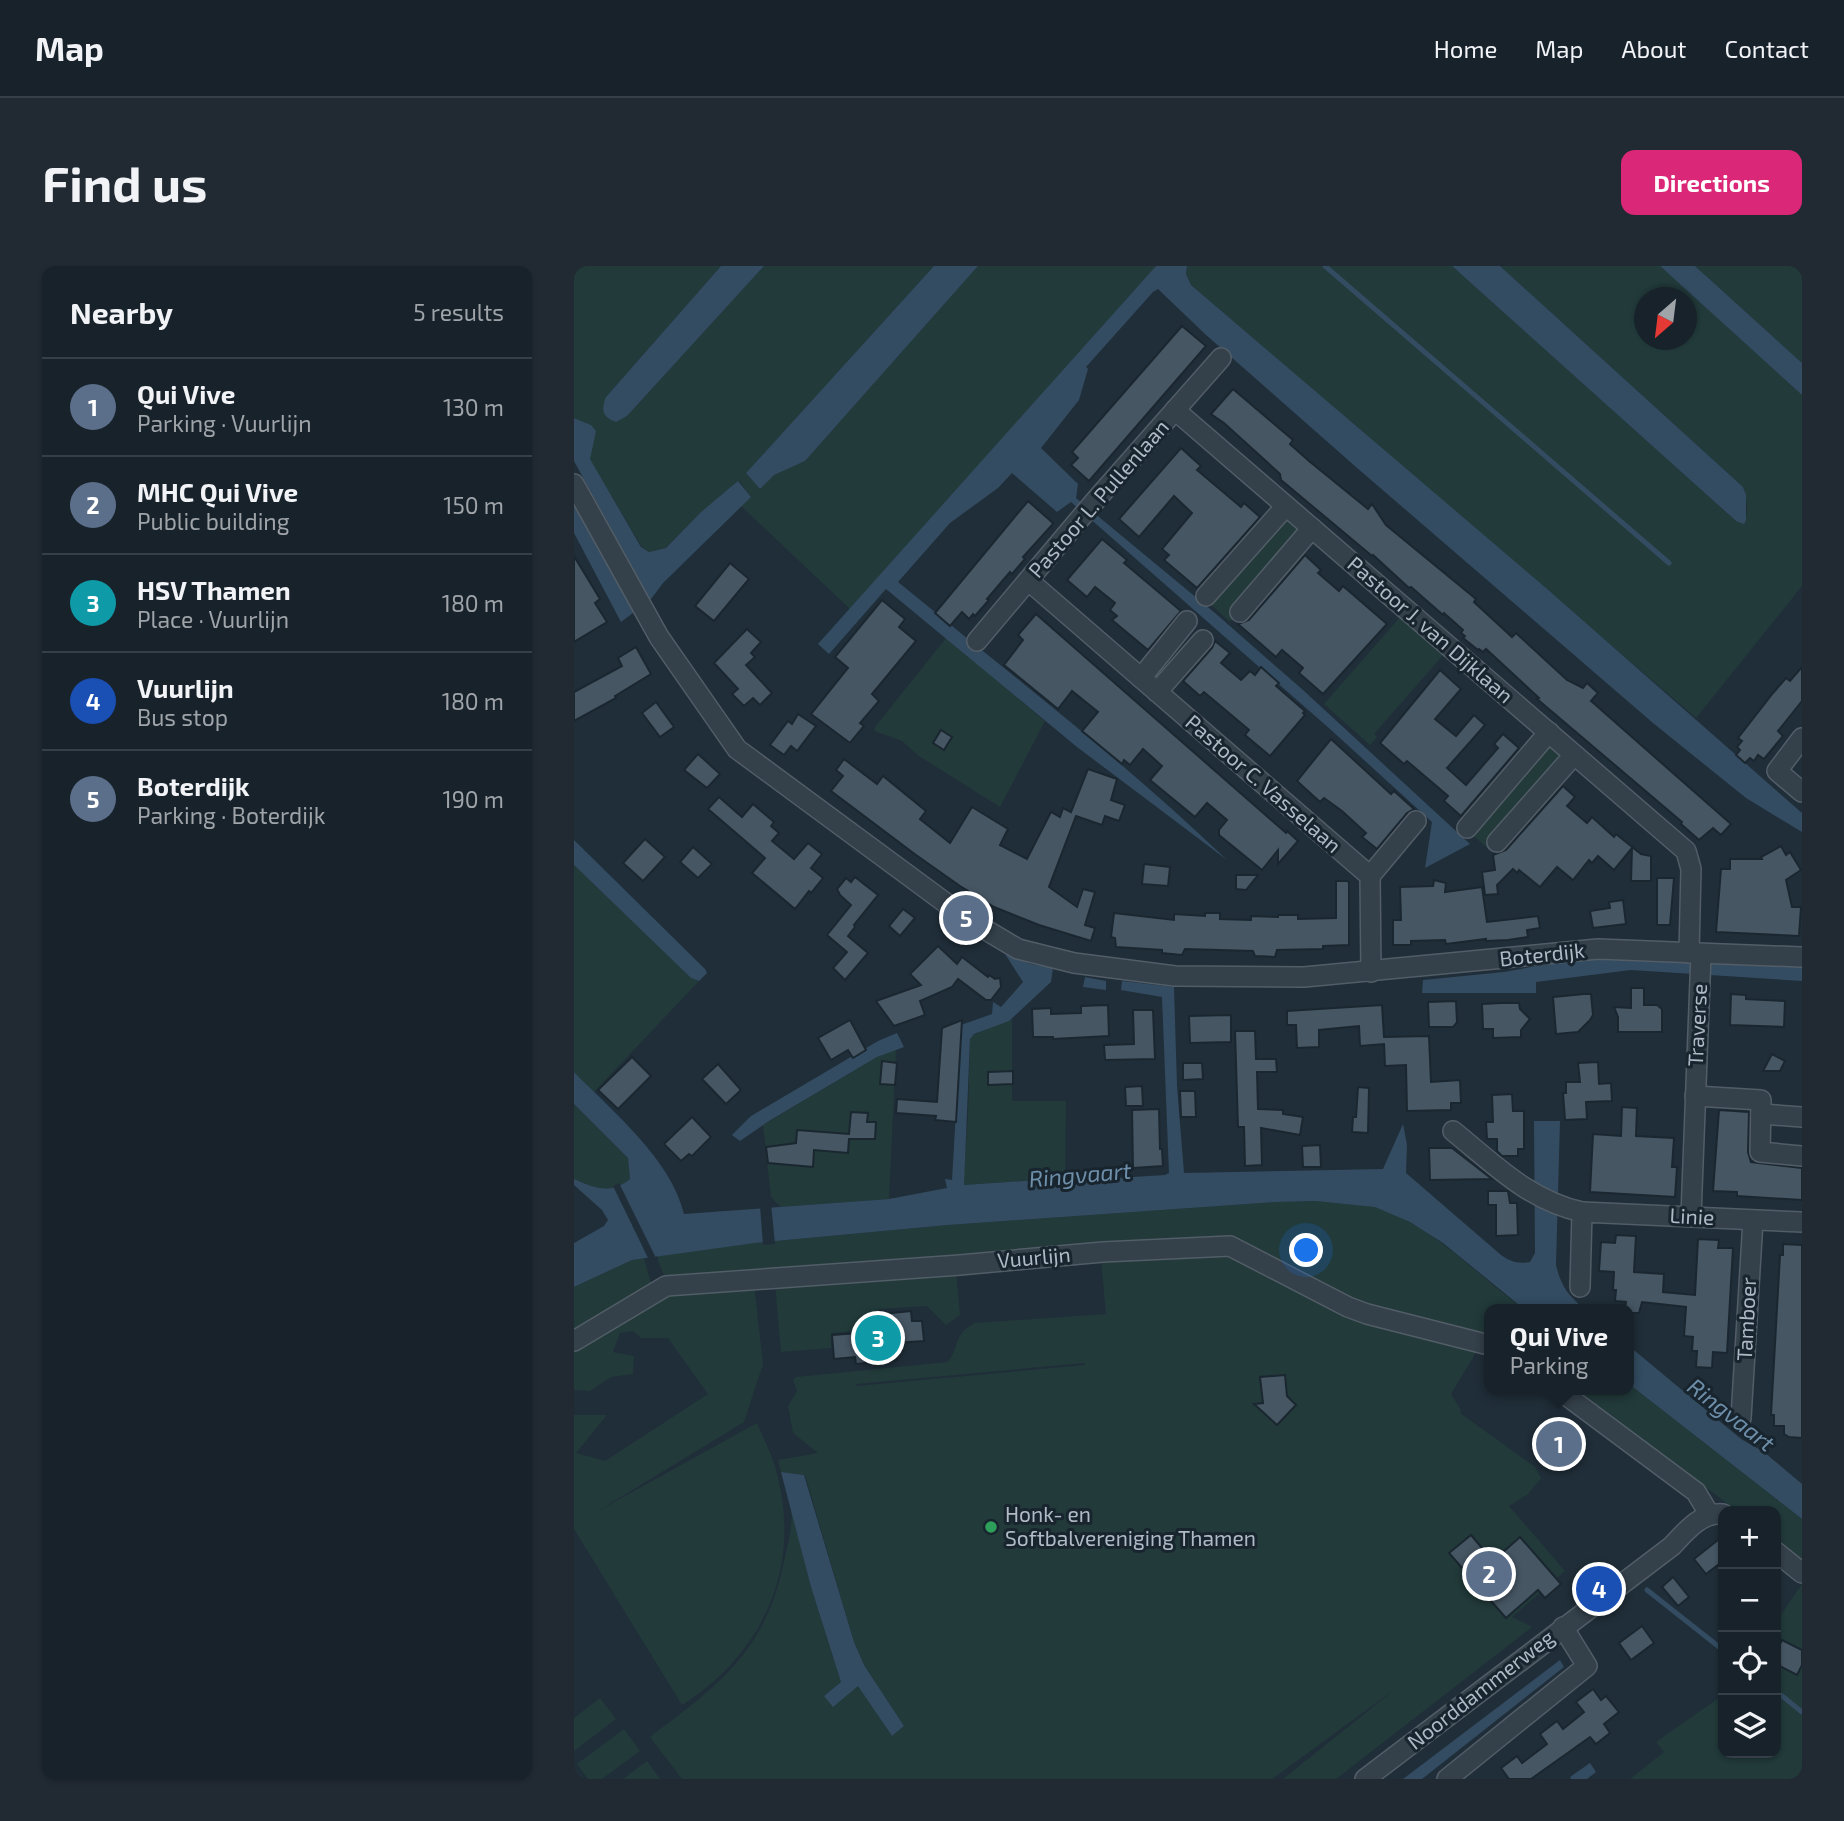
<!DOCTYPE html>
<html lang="en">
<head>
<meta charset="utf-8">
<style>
	:root { --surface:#18222b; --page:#212a33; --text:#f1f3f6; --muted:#9fa4a9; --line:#363f47; --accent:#db2777 }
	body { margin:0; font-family:"Exo 2",sans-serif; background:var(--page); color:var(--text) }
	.controls { position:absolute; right:21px; bottom:21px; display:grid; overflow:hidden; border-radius:14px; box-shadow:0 2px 5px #0004 }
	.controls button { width:63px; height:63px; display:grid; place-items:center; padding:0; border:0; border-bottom:2px solid var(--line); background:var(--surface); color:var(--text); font:35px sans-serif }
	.compass { position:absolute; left:1060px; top:21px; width:63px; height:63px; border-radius:50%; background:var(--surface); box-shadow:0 2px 5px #0004; rotate:208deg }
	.you { position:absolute; left:733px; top:985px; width:24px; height:24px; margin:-18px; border:5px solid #fff; border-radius:50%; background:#1a73e8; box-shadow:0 0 0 10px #1a73e833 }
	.badge { display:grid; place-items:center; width:46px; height:46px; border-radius:50%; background:var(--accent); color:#fff; font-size:23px; font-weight:700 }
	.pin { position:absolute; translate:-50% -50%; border:4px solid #fff; box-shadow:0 2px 7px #0006 }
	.popup { position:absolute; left:910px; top:1038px; width:150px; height:91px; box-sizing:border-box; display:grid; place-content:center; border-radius:14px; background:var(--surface); filter:drop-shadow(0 2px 5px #0005); font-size:23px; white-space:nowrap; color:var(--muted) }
	.popup b { font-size:26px; color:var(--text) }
	.popup::after { content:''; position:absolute; left:50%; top:100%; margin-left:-14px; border:14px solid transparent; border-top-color:var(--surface) }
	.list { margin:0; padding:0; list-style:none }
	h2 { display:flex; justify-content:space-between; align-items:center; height:91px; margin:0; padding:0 28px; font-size:30px }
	h2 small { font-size:23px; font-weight:400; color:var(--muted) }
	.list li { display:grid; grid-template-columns:46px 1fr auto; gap:21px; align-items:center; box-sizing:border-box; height:98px; padding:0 28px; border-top:2px solid var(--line) }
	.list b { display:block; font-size:26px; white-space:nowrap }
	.list p { margin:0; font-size:23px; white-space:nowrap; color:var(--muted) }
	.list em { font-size:23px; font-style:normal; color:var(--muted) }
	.icon { flex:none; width:38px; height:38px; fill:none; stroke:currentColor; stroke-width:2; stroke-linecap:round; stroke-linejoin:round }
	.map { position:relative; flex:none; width:1228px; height:1513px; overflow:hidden; border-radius:14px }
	header { display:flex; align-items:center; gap:42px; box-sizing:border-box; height:98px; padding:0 35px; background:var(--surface); border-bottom:2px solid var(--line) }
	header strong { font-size:33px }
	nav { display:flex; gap:38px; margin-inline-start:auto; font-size:24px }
	.intro { display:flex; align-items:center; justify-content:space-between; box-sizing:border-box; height:168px; padding:0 42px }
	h1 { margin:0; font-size:49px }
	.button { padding:18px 32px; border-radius:14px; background:var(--accent); color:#fff; font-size:24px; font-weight:700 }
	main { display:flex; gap:42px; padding:0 42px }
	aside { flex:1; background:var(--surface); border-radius:14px; box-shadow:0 2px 5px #0004 }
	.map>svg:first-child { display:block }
</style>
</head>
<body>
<header>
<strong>Map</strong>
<nav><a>Home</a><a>Map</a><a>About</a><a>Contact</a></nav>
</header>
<div class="intro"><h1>Find us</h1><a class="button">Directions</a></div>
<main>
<aside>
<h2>Nearby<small>5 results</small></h2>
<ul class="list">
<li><span class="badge" style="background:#5c6f8a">1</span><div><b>Qui Vive</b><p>Parking · Vuurlijn</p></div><em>130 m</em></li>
<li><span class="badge" style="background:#5c6f8a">2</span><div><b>MHC Qui Vive</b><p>Public building</p></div><em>150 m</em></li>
<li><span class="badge" style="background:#0f9aa8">3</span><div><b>HSV Thamen</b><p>Place · Vuurlijn</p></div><em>180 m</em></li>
<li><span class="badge" style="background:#1a4fb4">4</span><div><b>Vuurlijn</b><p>Bus stop</p></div><em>180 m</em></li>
<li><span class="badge" style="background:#5c6f8a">5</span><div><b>Boterdijk</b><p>Parking · Boterdijk</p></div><em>190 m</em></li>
</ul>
</aside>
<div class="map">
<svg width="1228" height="1513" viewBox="0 0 1228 1513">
	<rect width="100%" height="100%" fill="#202e39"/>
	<g fill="#223a3a" fill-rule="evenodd">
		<path d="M0 0H147L32 131 42 156 53 150 190 0H360L172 207 186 223 199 209 231 195 404 0H582L276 343 167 240 177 231 165 215 127 246 92 282 75 286 68 281 15 193 17 159 0 152Z"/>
		<path d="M613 0H878L1162 255 1170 257C1175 248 1173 231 1169 221L926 0H1086L1228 129V320L1122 452 617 19 612 8ZM1070 32H1112V74H1070Z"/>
		<path d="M1121 0H1228V97Z"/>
		<path d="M711 245 731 264 656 356 632 334Z"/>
		<path d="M828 349 871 387 800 468 803 471 796 479 750 438Z"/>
		<path d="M372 372 471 455 426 541 345 490 328 475 300 465 301 461Z"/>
		<path d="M971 476 990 492 915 584 890 561Z"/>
		<path d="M0 599 117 712 125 715 20 826 0 806Z"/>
		<path d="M438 752V835H492L491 912 389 919 394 850 396 773 397 770Z"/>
		<path d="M322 783 315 933 207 941 197 931 189 859 303 791Z"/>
		<path d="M0 838 54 892 56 913C36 929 21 922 0 913Z"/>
		<path d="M742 935C761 936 784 936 802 941 860 960 902 1009 950 1043H915V1073L830 1052 764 1027 673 981 96 1015 89 1007 84 995V989L181 977 374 959 702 936Z"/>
		<path d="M653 987 904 1083 877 1128 887 1144 886 1147 961 1201 967 1212 954 1228 935 1240 991 1305 938 1351 958 1361 762 1513H709L820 1424 698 1513H108L76 1471C145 1419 192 1385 210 1295 214 1278 219 1260 217 1242L237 1321 267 1416 250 1430 284 1419 318 1470 330 1460 290 1399 280 1376 231 1209 207 1206 204 1194 244 1187 219 1167 214 1140 223 1125 219 1114 222 1111 374 1096C386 1080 379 1068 401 1057L532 1048 527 994ZM511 1097V1099L282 1120 283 1118Z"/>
		<path d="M70 992 78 1021 0 1069V1021L58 994Z"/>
		<path d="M382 1005 386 1049 372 1059 353 1040 304 1043 307 1063 257 1067V1082L207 1086 201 1019Z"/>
		<path d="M180 1018 189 1098 170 1156 24 1245 183 1157C191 1175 200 1193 204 1212 227 1305 187 1389 108 1439L0 1263V1149H33L2 1187 31 1195 134 1128 94 1072H67L59 1065 46 1067 39 1086 60 1090 59 1108 37 1111 16 1125 0 1124V1082L95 1026Z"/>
		<path d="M1055 1118 1228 1253V1295L1202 1275V1245H1163L1004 1124H1055Z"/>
		<path d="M1228 1318V1513H1056L1090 1486 1082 1476 1149 1429V1487H1202V1356Z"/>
		<path d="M26 1432 42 1453 0 1485V1452Z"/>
		<path d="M50 1463 66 1485 28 1513H14L3 1498Z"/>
		<path d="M73 1495 86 1513H49Z"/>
	</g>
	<g fill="#334c61">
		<path d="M147 0H190L53 150 42 156C28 151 27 144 32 131Z"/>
		<path d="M360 0H404L231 195 200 209 186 223 172 207Z"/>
		<path d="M582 0H613L612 8 617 19 972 322 1228 547V566L1172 532 1079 457 782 201 631 68 584 23 579 26 512 101 514 103 505 134 467 182 504 218 502 232 641 347 729 424 896 578 851 602 858 556 756 463 497 236 483 246 438 207 424 222 376 257 324 316C435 407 550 495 653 594L503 481 312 323 255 388 244 378Z"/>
		<path d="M878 0H926L1169 221 1172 229V254L1170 258 1162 255Z"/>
		<path d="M1086 0H1121L1228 97V129Z"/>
		<path d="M0 152 17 159 22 165 16 193 67 281 75 286 92 282 127 246 164 215 177 231 89 317 77 333 47 356 0 267V239L47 323 63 310 0 195Z"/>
		<path d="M0 574 131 703 133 707 125 715 117 712 0 599Z"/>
		<path d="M431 688 457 698 479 702 477 716 435 755 400 768 396 773 390 919 491 912 494 915 591 909 595 907 588 731 547 724 548 715 600 721 603 820 610 907 809 903 829 858 833 879 832 907 927 989C937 996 944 998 956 996L961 987 960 855H986L982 999C987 1020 994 1030 1011 1043H950L869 977 836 956 801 941 742 935 702 936 374 959 181 977 58 994 0 1021V977L30 960 34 954 28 944 0 919V913C21 922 36 929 56 913L54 892 0 838V806C38 845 97 893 110 948L315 933 373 922 371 913 378 914 387 759 418 748 419 736 427 741 449 716Z"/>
		<path d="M1093 692 1228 701V715L1057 704 962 716V727H848L849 714 930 706 1000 693Z"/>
		<path d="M511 711 532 715V724L509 721Z"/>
		<path d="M323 767 330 781 303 791 195 855 166 875 158 869 177 850 304 775Z"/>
		<path d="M1055 1080 1167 1173 1190 1186 1228 1218V1253L1055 1118Z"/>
		<path d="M207 1206 230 1209 280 1376 290 1399 330 1460 318 1470 284 1420 259 1441 250 1430 267 1416 237 1321Z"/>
		<path d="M986 1394 990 1401 848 1513H829Z"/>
		<path d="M1016 1497 1022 1506 1013 1513H997L996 1511Z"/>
	</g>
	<g fill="#202e39">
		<path d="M45 917 82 992 81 993 75 994 39 920Z"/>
		<path d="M197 938 201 978 189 979 186 940Z"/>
	</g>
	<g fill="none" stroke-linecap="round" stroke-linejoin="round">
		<g stroke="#334c61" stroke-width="5">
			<path d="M751 0 1095 297"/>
			<path d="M1073 1324 1149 1384"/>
			<path d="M1202 1425 1228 1446"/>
		</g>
	</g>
	<g fill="#465663" stroke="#1b2730" stroke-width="2">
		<path d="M608 60 632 80 515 215 497 199 504 192 498 186Z"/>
		<path d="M659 123 719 174 716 178 735 195 794 243 798 238 812 259 902 333 900 336 938 371 942 367 993 414 1009 422 1013 417 1024 427 1017 435 1157 558 1147 569 1139 562 1125 574 1107 558 1108 556 963 433 965 432 912 383 909 386 905 383 904 384 889 372 891 370 887 367 889 364 870 347 869 349 837 321 835 322 799 289 798 290 707 214 706 208 650 157 637 148Z"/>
		<path d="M607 182 627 200 623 204 667 241 670 237 686 251 623 322 590 294 595 289 588 283 618 247 600 230 565 271 545 253Z"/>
		<path d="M454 235 479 257 478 259 449 291 451 293 438 308 436 306 413 333 415 334 401 350 399 348 395 353 388 346 376 360 361 347Z"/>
		<path d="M528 273 553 294 550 297 607 345 574 384 538 354 543 350 536 344 541 337 521 321 513 331 493 314Z"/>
		<path d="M731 289 747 304 744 307 765 325 769 320 813 358 749 428 725 407 729 402 708 384 702 391 664 358 675 354Z"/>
		<path d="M0 290 26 333 21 337 33 356 0 376Z"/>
		<path d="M156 297 175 313 140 355 121 340Z"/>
		<path d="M308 334 331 353 325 361 342 375 298 428 305 435 286 457 290 460 276 477 237 448 274 402 261 391Z"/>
		<path d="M462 348 712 567 713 565 724 575 704 598V584L688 604 645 569V564L653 554 633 537 621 551 576 514 588 500 569 483 556 499 550 494 548 498 508 465 524 446 498 425 484 443 430 399 449 374 444 369Z"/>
		<path d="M173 363 187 376 177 387 181 391 172 399 198 427 186 439 179 432 170 440 158 428 164 423 140 397Z"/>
		<path d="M641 375 656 387 647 397 667 414 676 405 681 409 687 401 705 417 702 420 731 445 729 447 731 449 696 490 671 469 675 464 630 426 626 430 609 415 638 382Z"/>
		<path d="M62 381 77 408 41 430 42 432 0 455V426L48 400 44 392Z"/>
		<path d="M1228 401V435L1204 465 1209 470 1190 493 1184 489 1180 495 1176 492 1171 497 1162 489 1166 484 1163 481 1168 475 1164 472 1199 427 1212 412 1216 415Z"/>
		<path d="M866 404 887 423 861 453 882 470 900 449 911 459 873 502 892 519 924 482 920 478 929 468 945 482 887 550 870 535 874 530 833 495 830 498 806 477Z"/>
		<path d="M82 436 100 461 86 471 68 447Z"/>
		<path d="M224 448 242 460 223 485 217 480 210 489 196 479 214 455 218 458Z"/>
		<path d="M367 464 378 471 370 484 359 477Z"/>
		<path d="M757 473 817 528 820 525 840 543 833 547 803 583 788 571 792 567 768 545 750 532 746 536 723 515Z"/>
		<path d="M124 488 146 508 133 522 110 504Z"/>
		<path d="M270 493 303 518 309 510 352 545 346 553 376 577 398 541 434 563 426 579 453 593 477 546 486 551 489 542 497 546 514 503 543 513 537 534 551 539 545 555 531 550 528 559 502 550 475 621 503 641 509 623 521 626 511 659 521 662 517 675 465 659 420 641 386 620 342 589 257 525 269 510 262 504Z"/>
		<path d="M989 520 1001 531 993 540 1013 557 1018 551 1040 571 1042 568 1067 588 1077 590V615H1057L1058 582 1040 604 1024 590 1018 597 1015 594 999 614 983 601 966 621 945 604 943 607 939 603 923 619 924 628 911 629 908 606 921 604 919 589 932 584Z"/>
		<path d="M145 531 168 551 179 538 200 556 197 560 205 567 198 575 220 593 234 577 248 588 237 602 249 612 237 627 235 625 221 643 178 607 191 592 134 543Z"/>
		<path d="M71 573 91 591 69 615 49 597Z"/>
		<path d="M1207 580 1212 589 1216 586 1227 604 1212 614 1218 641H1227L1225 670 1142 666 1147 603H1156V593H1188L1187 591Z"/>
		<path d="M119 581 138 598 124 612 106 596Z"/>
		<path d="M570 598 596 601 594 620 568 618Z"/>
		<path d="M662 609H684L672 624 662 623Z"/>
		<path d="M281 611 304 629 280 659 281 661 274 670 294 687 271 714 259 702 273 686 253 669 277 639 266 629 263 623 272 612 277 616Z"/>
		<path d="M1083 612H1100L1096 659H1083Z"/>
		<path d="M860 614 872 617 871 626 908 621 913 656 964 650 966 662 953 664 954 671 934 674 912 675V673L872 678 871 674 837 675V679H819V654H827L826 621 859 620Z"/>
		<path d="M762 615H774L775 617V679L749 680V683L703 684 701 691 681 690 679 685 611 683 608 689 588 687V684L542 681 541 672 537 671 540 647 600 654V648L631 650V647H646V653L677 654V650L704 651V649H724V653L762 652Z"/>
		<path d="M1049 634 1052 658 1019 662 1016 645 1036 642 1035 636Z"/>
		<path d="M329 643 341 652 326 670 315 660Z"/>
		<path d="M364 680 383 698 388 691 414 711 415 709 421 713 426 712 427 721 417 734H412L384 713 378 721 346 735 351 749 320 760 302 735 347 719 336 708Z"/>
		<path d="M1057 722H1070V739H1083L1088 743V766H1044V751L1040 741 1057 742Z"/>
		<path d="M1010 728H1017L1019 749 1016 754 1004 766 982 768 979 731Z"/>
		<path d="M1157 728 1172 729V733L1211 735 1210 761 1156 759Z"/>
		<path d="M882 735 883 756 879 761H855L854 736Z"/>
		<path d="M927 737H945L946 743 956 753 947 764V771L919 772V763H909L908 738Z"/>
		<path d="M534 739 535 770 479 773V771H459L458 743 477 742V748L507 747V740Z"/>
		<path d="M808 739 810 771 855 770 857 816 886 814 887 837H877V844L833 845 832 799 811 800 810 778 786 780 785 760 745 764V781L723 782 722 759H713V745Z"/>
		<path d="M559 744H579L581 793 531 794 530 779 560 778Z"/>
		<path d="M657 749V776L616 777 615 750Z"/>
		<path d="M276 754 292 784 279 792 274 784 257 794 244 772Z"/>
		<path d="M388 754 382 856 361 854 362 850 322 847 323 833 363 836 368 762Z"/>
		<path d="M661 765H681L682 793H702L703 806H683L684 843 709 844V848L729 851 726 869 687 862 688 899 671 900 670 861H664Z"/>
		<path d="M1198 788 1211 795 1206 805H1189Z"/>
		<path d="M58 791 77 810 44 843 24 824Z"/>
		<path d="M308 795 323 797 321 819 306 818Z"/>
		<path d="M1024 796 1025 818 1037 817 1038 835 1012 836 1013 853 991 854 989 827H992V816H1006L1004 797Z"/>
		<path d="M609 797H628L629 813 609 814Z"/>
		<path d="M144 798 167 824 152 838 128 813Z"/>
		<path d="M439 805V818L414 819V806Z"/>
		<path d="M568 820 569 840H552L551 821Z"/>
		<path d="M784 821 795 822 794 867 778 866 779 851H782Z"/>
		<path d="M606 825H621L622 851H607Z"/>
		<path d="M938 828 939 845H950V883H944V890H928L923 885V873H913L912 856H919L918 829Z"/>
		<path d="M1048 841 1063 842 1062 870 1100 872 1098 901H1103L1101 931 1016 926 1019 868 1047 870Z"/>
		<path d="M585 843 586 883H588L589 900 559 902 558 844Z"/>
		<path d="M1145 844 1175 846 1174 886 1177 896 1228 902V934L1163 930V926L1139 925Z"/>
		<path d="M277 846 294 847 293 856H302L301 873H275L274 887 240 884 239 901 194 897 192 881 222 877 223 864 275 868Z"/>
		<path d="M118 851 137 871 118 890 115 888 107 895 90 878Z"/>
		<path d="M746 879 747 901H729L728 880Z"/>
		<path d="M855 882H878L918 913 856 914Z"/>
		<path d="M914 925H934L936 937H943L944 969 922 970V939H914Z"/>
		<path d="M1042 969 1062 970 1060 1006 1090 1008 1089 1026 1121 1029 1124 973 1145 974 1144 982H1159L1153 1087 1139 1086 1138 1102 1122 1101 1123 1085H1118L1119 1071 1110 1070 1112 1041 1068 1036 1065 1047H1056L1055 1043H1051L1052 1036 1041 1035 1042 1024H1039L1040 1006 1025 1005 1027 976 1041 977Z"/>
		<path d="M1209 978 1228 979V1172L1215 1171 1210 1168V1160H1200V1149H1197L1206 989H1209Z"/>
		<path d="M337 1045 338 1055H348L350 1075 321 1077 323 1094 282 1098 281 1091 260 1093 258 1069 310 1065 308 1048Z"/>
		<path d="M711 1109 713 1130 722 1139 703 1159 680 1138 689 1137 686 1111Z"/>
		<path d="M897 1269 919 1295 946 1271 987 1318 971 1332 964 1324 932 1352 875 1287Z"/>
		<path d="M1149 1270V1295L1132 1308 1120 1293Z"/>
		<path d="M1099 1311 1115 1331 1104 1340 1088 1321Z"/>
		<path d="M1068 1360 1080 1377 1057 1394 1045 1377Z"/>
		<path d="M1208 1374 1228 1384V1399L1223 1409 1202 1398V1386Z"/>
		<path d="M1019 1423 1027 1434 1032 1430 1045 1446 1030 1458 1036 1467 1022 1478 1016 1471 957 1513H935L927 1502 943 1490 948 1497 973 1478 966 1468 983 1455 989 1463 1010 1446 1002 1436Z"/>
	</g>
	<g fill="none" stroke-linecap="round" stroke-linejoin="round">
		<g stroke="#525d67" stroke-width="22">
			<g id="minor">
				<path d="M601 144 1112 585 1117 603 1115 687"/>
				<path d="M0 218 85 371 163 483 392 652 444 683 500 697 601 710 730 711 1024 683 1228 691"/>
				<path d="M455 315 796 610 797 706"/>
				<path d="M632 330 712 240"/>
				<path d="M666 346 738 262"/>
				<path d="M403 375 520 236 647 92"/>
				<path d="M567 412 613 355"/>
				<path d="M583 426 629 374"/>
				<path d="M1228 472 1203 505 1228 526"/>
				<path d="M893 562 975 466"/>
				<path d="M923 576 1000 489"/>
				<path d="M796 610 842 555"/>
				<path d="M1121 830 1187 834 1186 886 1228 890"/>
				<path d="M1187 848 1228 851"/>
				<path d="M879 865C920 898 954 934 1008 946"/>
				<path d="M1117 950 1127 688"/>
				<path d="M1006 1021 1008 946 1228 956"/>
				<path d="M0 1075 92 1020 386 999 529 986 656 980 774 1041 793 1048 915 1079"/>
				<path d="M985 1124 1122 1226 1135 1248"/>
				<path d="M1167 1152 1179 954"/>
				<path d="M1202 1286 1228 1307"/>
				<path d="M791 1513 1098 1280C1112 1265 1127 1246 1149 1248"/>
				<path d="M873 1513 1013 1400 989 1361"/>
			</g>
		</g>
		<use href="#minor" stroke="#34404a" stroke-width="19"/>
	</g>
	<circle fill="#2e9e5b" stroke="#19252e" stroke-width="2.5" cx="417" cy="1261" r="7"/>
	<g text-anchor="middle" stroke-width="6" stroke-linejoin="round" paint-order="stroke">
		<g font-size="21" fill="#afbac6" stroke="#19252e">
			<text transform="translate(525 233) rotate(-49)" y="7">Pastoor L. Pullenlaan</text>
			<text transform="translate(856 364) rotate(41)" y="7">Pastoor J. van Dijklaan</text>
			<text transform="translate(689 518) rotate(41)" y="7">Pastoor C. Vasselaan</text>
			<text transform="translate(968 689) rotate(-6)" y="7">Boterdijk</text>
			<text transform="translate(1124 759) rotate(-87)" y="7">Traverse</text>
			<text transform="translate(1118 951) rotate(3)" y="7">Linie</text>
			<text transform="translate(460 992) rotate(-5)" y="7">Vuurlijn</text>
			<text transform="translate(1173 1053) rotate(-87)" y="7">Tamboer</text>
			<text transform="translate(907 1424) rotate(-38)" y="7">Noorddammerweg</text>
		</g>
		<g font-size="21" fill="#afbac6" stroke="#19252e" text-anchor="start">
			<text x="431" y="1256">Honk- en<tspan x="431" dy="24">Softbalvereniging Thamen</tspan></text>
		</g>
		<g font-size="23" font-style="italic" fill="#6e8faa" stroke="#19252e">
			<text transform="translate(506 909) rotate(-5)" y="8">Ringvaart</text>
			<text transform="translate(1157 1149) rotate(38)" y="8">Ringvaart</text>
		</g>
	</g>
</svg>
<div class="controls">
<button>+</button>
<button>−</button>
<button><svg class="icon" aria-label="locate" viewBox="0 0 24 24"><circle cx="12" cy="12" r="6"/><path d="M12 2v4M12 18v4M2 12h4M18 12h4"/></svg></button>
<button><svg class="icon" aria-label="layers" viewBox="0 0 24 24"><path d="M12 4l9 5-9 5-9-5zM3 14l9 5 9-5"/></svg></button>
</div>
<svg class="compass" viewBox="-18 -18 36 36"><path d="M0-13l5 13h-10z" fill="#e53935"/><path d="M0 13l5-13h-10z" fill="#9fa4a9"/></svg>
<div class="you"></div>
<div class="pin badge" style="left:985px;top:1178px;background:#5c6f8a">1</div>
<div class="popup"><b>Qui Vive</b>Parking</div>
<div class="pin badge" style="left:915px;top:1308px;background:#5c6f8a">2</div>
<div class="pin badge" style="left:304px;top:1072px;background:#0f9aa8">3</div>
<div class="pin badge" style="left:1025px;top:1323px;background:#1a4fb4">4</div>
<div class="pin badge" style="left:392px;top:652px;background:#5c6f8a">5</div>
</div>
</main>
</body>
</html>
